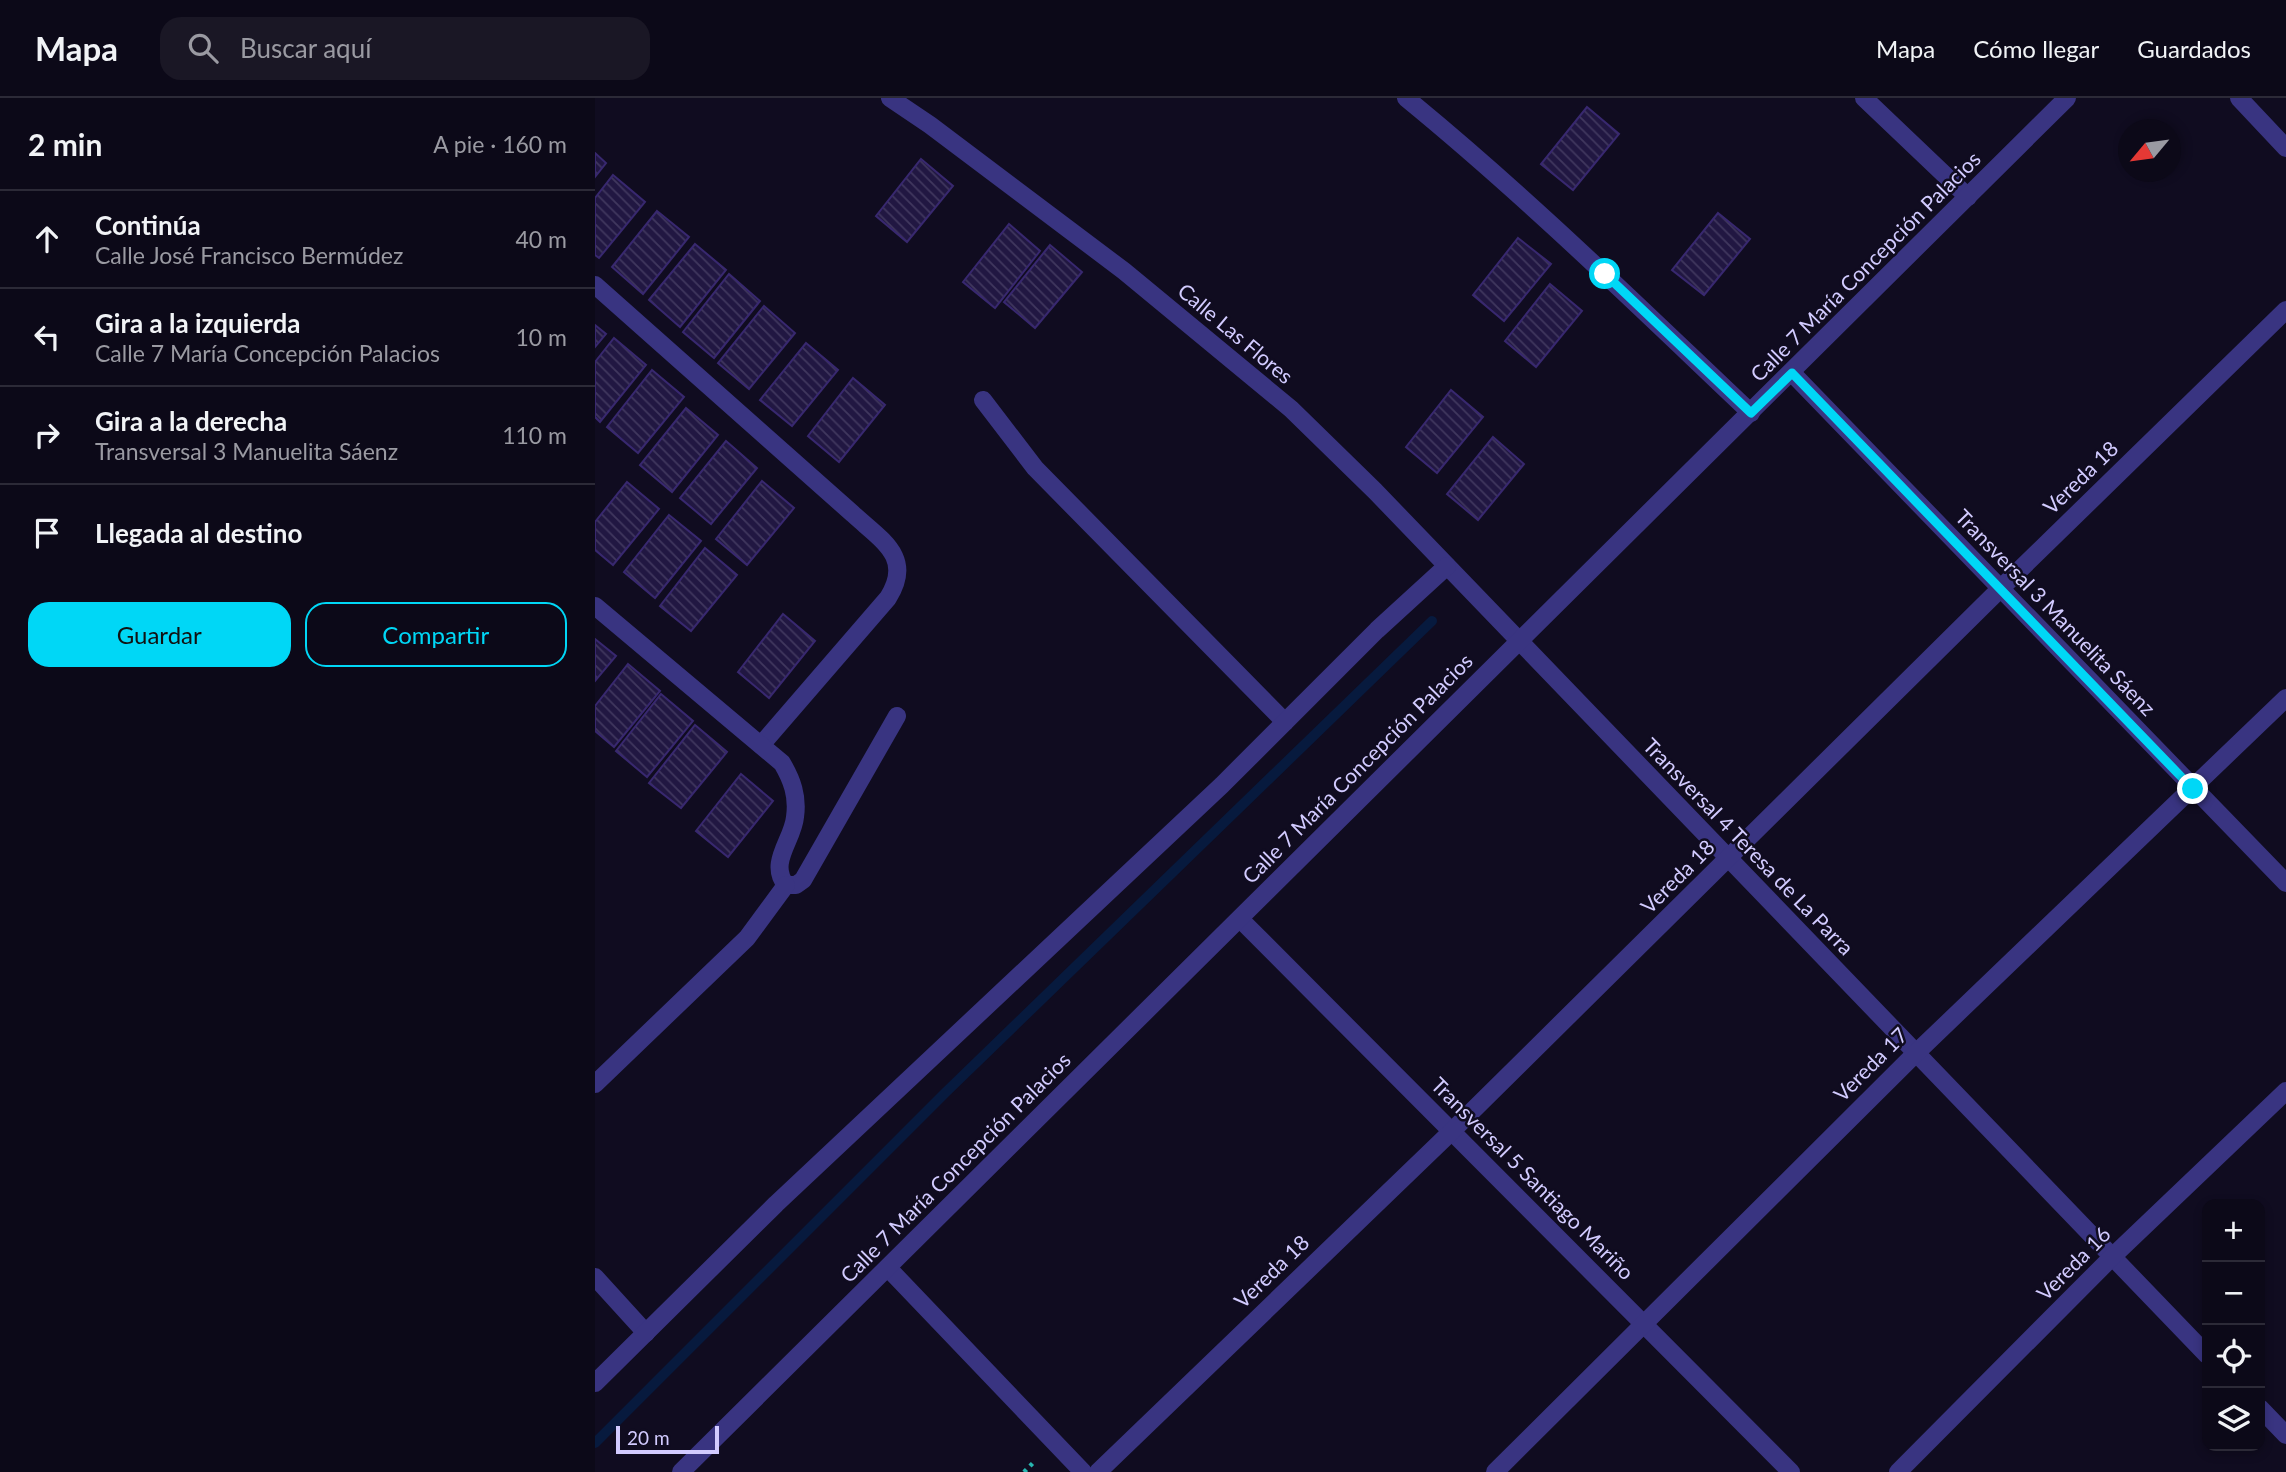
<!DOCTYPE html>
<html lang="es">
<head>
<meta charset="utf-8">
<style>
	:root { --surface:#0c0918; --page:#1a1725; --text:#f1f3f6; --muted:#9a9aa2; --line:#2c2a37; --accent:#00d7f6 }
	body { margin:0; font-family:Lato,sans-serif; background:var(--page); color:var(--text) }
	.controls { position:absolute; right:21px; bottom:21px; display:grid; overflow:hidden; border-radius:14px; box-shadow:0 4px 10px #0003 }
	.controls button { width:63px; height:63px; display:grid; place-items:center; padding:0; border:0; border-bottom:2px solid var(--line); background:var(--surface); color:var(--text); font:35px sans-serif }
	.compass { position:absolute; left:1523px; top:21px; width:63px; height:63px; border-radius:50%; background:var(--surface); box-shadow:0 4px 10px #0003; rotate:241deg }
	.scale { position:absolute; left:21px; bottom:18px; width:103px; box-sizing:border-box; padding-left:7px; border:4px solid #d2cbff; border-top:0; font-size:19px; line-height:24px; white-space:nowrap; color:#d2cbff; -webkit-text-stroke:5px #100c20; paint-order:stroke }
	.stop { position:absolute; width:21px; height:21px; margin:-16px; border:5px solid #00d7f6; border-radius:50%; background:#fff }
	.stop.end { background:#00d7f6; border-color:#fff; box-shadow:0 2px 7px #0008 }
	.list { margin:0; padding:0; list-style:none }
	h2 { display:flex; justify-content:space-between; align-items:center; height:91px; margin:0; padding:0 28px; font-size:30px }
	h2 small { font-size:23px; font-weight:400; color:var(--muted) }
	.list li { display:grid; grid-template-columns:46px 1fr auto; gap:21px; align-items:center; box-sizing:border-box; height:98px; padding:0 28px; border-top:2px solid var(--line) }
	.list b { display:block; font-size:26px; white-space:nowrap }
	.list p { margin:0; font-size:23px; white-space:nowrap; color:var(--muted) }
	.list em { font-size:23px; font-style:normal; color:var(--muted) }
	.actions { display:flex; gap:14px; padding:21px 28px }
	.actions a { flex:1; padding:16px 0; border:2px solid var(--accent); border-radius:21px; text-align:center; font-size:24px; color:var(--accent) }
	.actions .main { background:var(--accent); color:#111 }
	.icon { flex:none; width:38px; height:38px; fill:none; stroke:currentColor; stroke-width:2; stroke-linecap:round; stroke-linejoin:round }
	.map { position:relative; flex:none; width:1691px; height:1374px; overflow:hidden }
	header { display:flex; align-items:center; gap:42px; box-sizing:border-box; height:98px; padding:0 35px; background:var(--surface); border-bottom:2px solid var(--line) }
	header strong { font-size:33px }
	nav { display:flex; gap:38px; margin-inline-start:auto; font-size:24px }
	.search { width:490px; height:63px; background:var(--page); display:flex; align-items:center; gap:18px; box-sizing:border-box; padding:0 24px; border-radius:21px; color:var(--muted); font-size:26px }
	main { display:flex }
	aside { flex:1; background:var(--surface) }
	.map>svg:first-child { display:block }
</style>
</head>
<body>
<header>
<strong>Mapa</strong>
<div class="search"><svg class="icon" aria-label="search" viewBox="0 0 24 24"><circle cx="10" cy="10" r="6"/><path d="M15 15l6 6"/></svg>Buscar aquí</div>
<nav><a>Mapa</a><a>Cómo llegar</a><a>Guardados</a></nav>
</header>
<main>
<aside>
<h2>2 min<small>A pie · 160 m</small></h2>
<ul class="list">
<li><svg class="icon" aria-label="ahead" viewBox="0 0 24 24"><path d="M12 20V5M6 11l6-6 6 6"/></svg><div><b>Continúa</b><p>Calle José Francisco Bermúdez</p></div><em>40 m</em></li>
<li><svg class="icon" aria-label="left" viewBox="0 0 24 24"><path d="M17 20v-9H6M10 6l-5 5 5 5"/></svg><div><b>Gira a la izquierda</b><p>Calle 7 María Concepción Palacios</p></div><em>10 m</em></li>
<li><svg class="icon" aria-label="right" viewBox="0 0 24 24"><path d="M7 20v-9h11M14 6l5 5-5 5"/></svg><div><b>Gira a la derecha</b><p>Transversal 3 Manuelita Sáenz</p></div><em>110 m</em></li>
<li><svg class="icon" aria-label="arrive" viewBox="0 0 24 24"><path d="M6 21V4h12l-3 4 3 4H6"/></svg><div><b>Llegada al destino</b></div></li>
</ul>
<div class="actions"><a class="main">Guardar</a><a>Compartir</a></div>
</aside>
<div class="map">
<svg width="1691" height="1374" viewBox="0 0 1691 1374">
	<defs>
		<pattern id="building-back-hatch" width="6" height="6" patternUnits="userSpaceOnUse" patternTransform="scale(1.75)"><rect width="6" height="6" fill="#211742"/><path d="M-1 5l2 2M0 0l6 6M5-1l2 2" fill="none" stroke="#40375e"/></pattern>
	</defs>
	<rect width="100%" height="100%" fill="#100c20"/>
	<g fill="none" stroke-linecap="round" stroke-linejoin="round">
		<path stroke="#071a3e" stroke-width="10" d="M0 1345 351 994 837 523"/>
	</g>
	<g fill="url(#building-back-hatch)" stroke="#38286f" stroke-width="2">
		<path d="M992 9 1024 36 978 92 946 66Z"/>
		<path d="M0 55 11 65 0 79Z"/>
		<path d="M326 61 358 88 312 144 281 118Z"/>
		<path d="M18 77 50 104 4 160 0 157V100Z"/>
		<path d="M62 113 94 139 48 196 17 169Z"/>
		<path d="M1123 115 1155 141 1109 197 1077 172Z"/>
		<path d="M414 126 445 153 400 210 368 184Z"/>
		<path d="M923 140 956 166 909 223 878 197Z"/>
		<path d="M100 146 131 172 85 229 54 202Z"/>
		<path d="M455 147 487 174 440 230 409 204Z"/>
		<path d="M134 176 165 203 119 260 88 234Z"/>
		<path d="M955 186 987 213 941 269 910 243Z"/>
		<path d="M169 208 200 235 154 291 123 265Z"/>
		<path d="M0 227 11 236 0 249Z"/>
		<path d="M19 240 51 267 5 324 0 319V264Z"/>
		<path d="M211 245 243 272 197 328 165 302Z"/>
		<path d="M57 272 89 299 43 355 12 329Z"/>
		<path d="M258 280 290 307 244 364 213 338Z"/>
		<path d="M856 292 888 319 842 375 811 349Z"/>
		<path d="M91 310 123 337 77 394 45 367Z"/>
		<path d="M898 339 929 366 883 422 852 396Z"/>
		<path d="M131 343 162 370 116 426 85 400Z"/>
		<path d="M167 383 199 410 152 467 121 441Z"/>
		<path d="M32 384 64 411 18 467 0 452V424Z"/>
		<path d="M74 417 106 443 60 500 29 474Z"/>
		<path d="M110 450 142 477 96 533 65 508Z"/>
		<path d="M188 516 220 543 174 600 143 574Z"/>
		<path d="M0 541 21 558 0 583Z"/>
		<path d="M33 566 65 593 19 649 0 633V608Z"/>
		<path d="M66 596 98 623 52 679 21 653Z"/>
		<path d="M100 627 132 654 86 710 54 685Z"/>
		<path d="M146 676 178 703 133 759 101 733Z"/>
	</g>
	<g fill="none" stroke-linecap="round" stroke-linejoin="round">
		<path stroke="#28b6b0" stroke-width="4.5" stroke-dasharray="3.5 5" stroke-linecap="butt" d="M429 1374 441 1362"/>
		<g stroke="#393481" stroke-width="18">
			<path d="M295 0 335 27 529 173 696 311 780 393 1612 1257"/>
			<path d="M811 0C932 99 1043 208 1156 315"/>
			<path d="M1269 0 1373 99"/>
			<path d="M1644 0 1691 50"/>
			<path d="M0 187 258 416C286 442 319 459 293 500L166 647"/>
			<path d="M1197 275 1691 785"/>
			<path d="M388 302 440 370 690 624"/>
			<path d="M0 508 187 665C197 682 203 698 200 719 198 742 173 765 191 787H201L208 782 302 618"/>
			<path d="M645 821 1196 1374"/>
			<path d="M0 986 152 840 191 787"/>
			<path d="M293 1170 488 1374"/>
			<path d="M0 1179 51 1235"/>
			<path d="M0 1285 181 1106 627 687 782 532 852 468"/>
			<path d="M1665 1310 1691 1337"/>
			<path d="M86 1374 1472 0"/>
			<path d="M503 1374 857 1033 1405 491 1691 212"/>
			<path d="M900 1374 1320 956 1691 600"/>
			<path d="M1303 1374 1516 1160 1691 993"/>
		</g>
	</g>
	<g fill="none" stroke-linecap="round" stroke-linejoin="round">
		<path stroke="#00d7f6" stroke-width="9" d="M1010 176 1156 315 1197 275 1598 691"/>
	</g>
	<g text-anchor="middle" stroke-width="5" stroke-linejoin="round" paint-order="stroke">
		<g font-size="21" fill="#d2cbff" stroke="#100c20">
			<text transform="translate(1271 169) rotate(-45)" y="7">Calle 7 María Concepción Palacios</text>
			<text transform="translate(640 236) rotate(40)" y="7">Calle Las Flores</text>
			<text transform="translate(1486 380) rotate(-44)" y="7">Vereda 18</text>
			<text transform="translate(1460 515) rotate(46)" y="7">Transversal 3 Manuelita Sáenz</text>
			<text transform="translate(763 671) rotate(-45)" y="7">Calle 7 María Concepción Palacios</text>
			<text transform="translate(1153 749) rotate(46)" y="7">Transversal 4 Teresa de La Parra</text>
			<text transform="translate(1083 779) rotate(-45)" y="7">Vereda 18</text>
			<text transform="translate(1276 967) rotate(-45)" y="7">Vereda 17</text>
			<text transform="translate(361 1070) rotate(-45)" y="7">Calle 7 María Concepción Palacios</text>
			<text transform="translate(937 1081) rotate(45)" y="7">Transversal 5 Santiago Mariño</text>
			<text transform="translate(1479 1166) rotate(-45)" y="7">Vereda 16</text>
			<text transform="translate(677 1174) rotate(-44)" y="7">Vereda 18</text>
		</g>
	</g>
</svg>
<div class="controls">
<button>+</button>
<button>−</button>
<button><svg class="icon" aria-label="locate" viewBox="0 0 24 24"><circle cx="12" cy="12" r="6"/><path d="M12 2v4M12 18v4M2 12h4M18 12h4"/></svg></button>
<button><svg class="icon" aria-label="layers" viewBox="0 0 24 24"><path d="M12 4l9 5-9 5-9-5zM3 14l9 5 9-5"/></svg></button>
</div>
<svg class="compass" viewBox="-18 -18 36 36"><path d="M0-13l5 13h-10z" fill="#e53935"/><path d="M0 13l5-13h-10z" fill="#9a9aa2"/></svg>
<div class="scale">20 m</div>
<div class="stop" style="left:1010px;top:176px"></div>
<div class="stop end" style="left:1598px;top:691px"></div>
</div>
</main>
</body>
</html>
